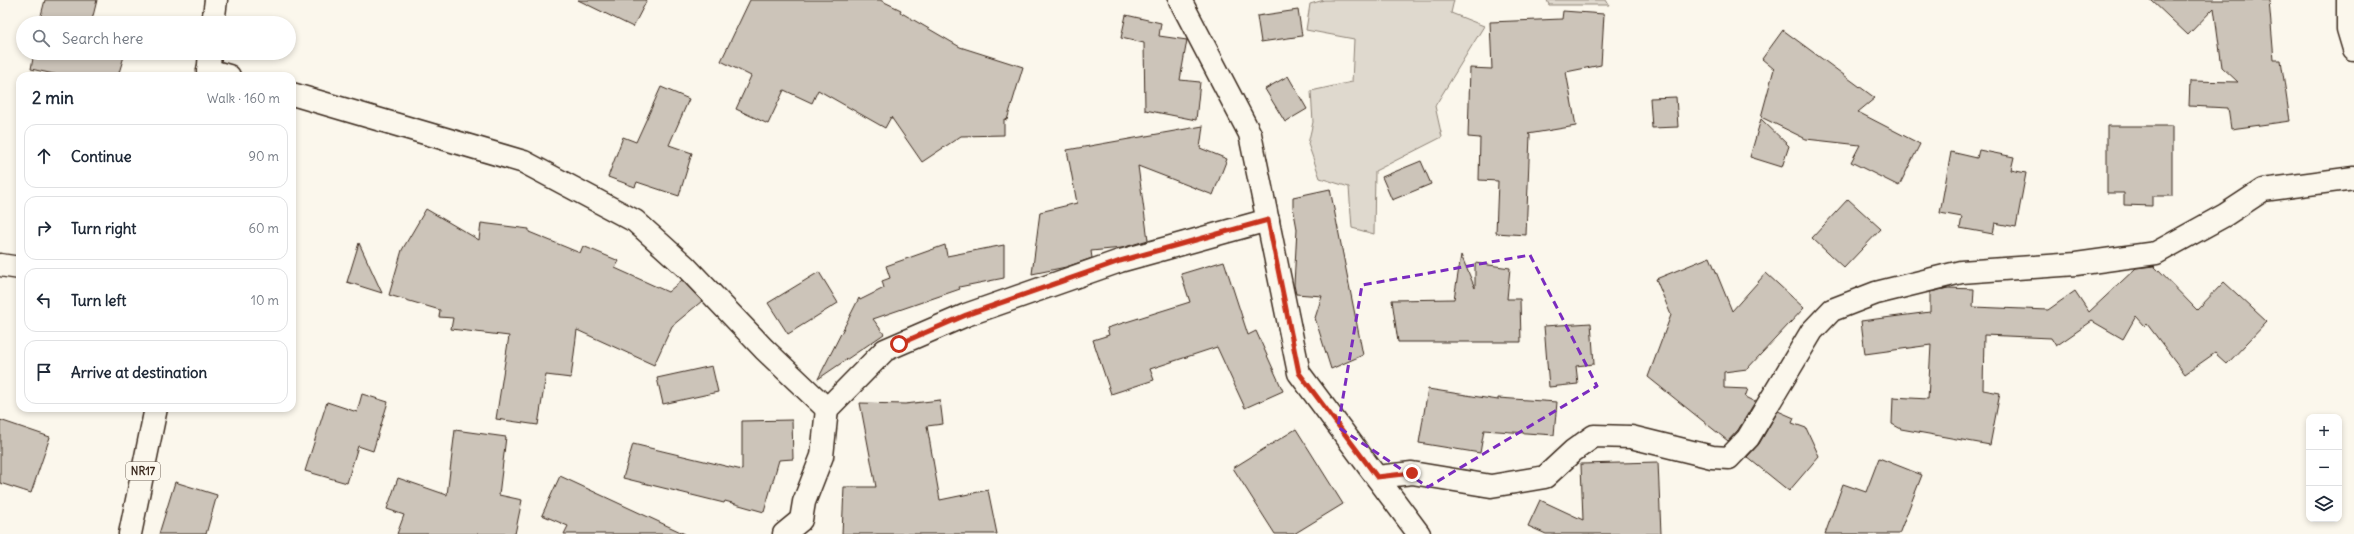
<!DOCTYPE html>
<html lang="en">
<head>
<meta charset="utf-8">
<style>
	:root { --surface:#fff; --page:#f2f2f3; --text:#1f2937; --muted:#747a83; --line:#e0e1e3 }
	body { margin:0; font-family:Delius,sans-serif; background:var(--page); color:var(--text) }
	.controls { position:absolute; right:12px; bottom:12px; display:grid; overflow:hidden; border-radius:8px; box-shadow:0 2px 6px #0003 }
	.controls button { width:36px; height:36px; display:grid; place-items:center; padding:0; border:0; border-bottom:1px solid var(--line); background:var(--surface); color:var(--text); font:20px sans-serif }
	.stop { position:absolute; width:12px; height:12px; margin:-9px; border:3px solid #c8321e; border-radius:50%; background:#fff }
	.stop.end { background:#c8321e; border-color:#fff; box-shadow:0 1px 4px #0008 }
	.list { margin:0; padding:0; list-style:none }
	h2 { display:flex; justify-content:space-between; align-items:center; height:52px; margin:0; padding:0 16px; font-size:17px }
	h2 small { font-size:13px; font-weight:400; color:var(--muted) }
	.list li { display:grid; grid-template-columns:26px 1fr auto; gap:12px; align-items:center; box-sizing:border-box; height:64px; margin:0 8px 8px; padding:0 8px; border:1px solid var(--line); border-radius:12px }
	.list b { display:block; font-size:15px; white-space:nowrap }
	.list em { font-size:13px; font-style:normal; color:var(--muted) }
	.icon { flex:none; width:22px; height:22px; fill:none; stroke:currentColor; stroke-width:2; stroke-linecap:round; stroke-linejoin:round }
	.map { position:relative; flex:none; width:2354px; height:534px; overflow:hidden }
	.search { position:absolute; background:var(--surface); box-shadow:0 2px 6px #0003; left:16px; top:16px; width:280px; height:44px; display:flex; align-items:center; gap:10px; box-sizing:border-box; padding:0 14px; border-radius:22px; color:var(--muted); font-size:15px }
	.panel { position:absolute; background:var(--surface); box-shadow:0 2px 6px #0003; left:16px; top:72px; width:280px; height:340px; border-radius:12px }
	.map>svg:first-child { display:block }
</style>
</head>
<body>
<div class="map">
<svg width="2354" height="534" viewBox="0 0 2354 534">
	<rect width="100%" height="100%" fill="#fbf7ec"/>
	<filter id="ink" filterUnits="userSpaceOnUse"><feTurbulence type="fractalNoise" baseFrequency=".025" numOctaves="2"/><feDisplacementMap in="SourceGraphic" scale="8" xChannelSelector="R" yChannelSelector="G"/><feConvolveMatrix kernelMatrix="1 2 1 2 8 2 1 2 1" color-interpolation-filters="sRGB"/></filter>
	<g filter="url(#ink)">
		<g fill="#dfd9ce" stroke="#8d8276">
			<path d="M1324 0H1454L1451 13 1484 26 1435 106 1442 137 1375 171 1374 234 1352 228 1349 187 1320 178 1308 144 1313 122 1311 91 1352 82 1354 39 1306 30 1310 4Z"/>
			<path d="M1547 0H1606L1609 5H1549Z"/>
		</g>
		<g fill="#ccc4b9" stroke="#3b2a1e">
			<path d="M45 0H97L92 20 103 23H39Z"/>
			<path d="M578 0H647L633 27Z"/>
			<path d="M750 0H880L901 10 900 12 960 47 1023 67 1007 120 1004 119V135L961 136 922 162 891 117 885 128 818 90 812 103 784 90 768 124 736 109 751 76 721 61Z"/>
			<path d="M2151 0H2269L2274 60H2281L2290 121 2231 129 2228 108 2189 106 2190 81 2238 82 2222 67 2214 8 2188 35Z"/>
			<path d="M1298 10 1302 36 1261 42 1257 16Z"/>
			<path d="M1563 11 1604 14 1601 65 1566 72 1576 126 1528 134 1530 135 1526 235 1496 233 1498 181 1479 180 1480 138 1468 137 1470 68 1492 69 1490 22 1562 19Z"/>
			<path d="M1126 15 1161 23 1159 36 1187 40 1180 80 1200 82 1196 120 1145 110 1144 43 1121 38Z"/>
			<path d="M1783 30 1875 98 1858 112 1920 144 1899 186 1851 162 1860 145 1806 139 1761 117 1774 69 1762 59Z"/>
			<path d="M34 53H125L118 76H63L31 69Z"/>
			<path d="M1288 76 1307 109 1285 122 1265 89Z"/>
			<path d="M661 87 689 99 669 145 692 153 679 196 637 182 635 187 608 177 623 137 636 142Z"/>
			<path d="M1676 97 1678 127 1652 128 1650 98Z"/>
			<path d="M1761 119 1789 146 1782 167 1750 157Z"/>
			<path d="M1203 126 1200 148 1227 159 1213 195 1138 166 1148 240 1122 248 1091 251 1092 258 1066 267 1032 274 1040 212 1077 203 1067 150Z"/>
			<path d="M2107 126H2172V196H2152V206L2124 205V193H2107Z"/>
			<path d="M1979 150 2014 157 2011 170 2026 173 2016 227 1995 223 1993 234 1960 228 1962 217 1940 213 1951 152 1977 158Z"/>
			<path d="M1421 161 1431 184 1392 200 1382 177Z"/>
			<path d="M1330 189 1363 355 1331 369 1315 318 1322 296 1296 294 1294 285 1297 229 1293 207V197Z"/>
			<path d="M1848 199 1881 229 1844 268 1812 238Z"/>
			<path d="M426 209 479 240 481 223 529 229V232L580 253 583 246 619 261 615 268 668 292 682 280 702 301 672 326 654 365 577 330 571 378 546 375 538 425 496 419 509 336 451 329 453 318 439 317 440 310 389 295 402 250Z"/>
			<path d="M359 243 382 293 347 282Z"/>
			<path d="M945 245 947 256 1004 245V278L959 287 960 289 873 319 884 334 818 379 859 298 860 300 884 288 882 281 890 278 886 266Z"/>
			<path d="M1461 255 1475 288V263L1510 268 1507 299H1520L1521 342H1398L1392 300 1454 299Z"/>
			<path d="M1710 257 1732 311 1766 273 1804 308 1747 369 1724 372V388L1748 389 1745 397 1755 402 1738 430 1728 441 1648 377 1671 315 1656 279Z"/>
			<path d="M1224 261 1248 335 1256 331 1283 391 1245 408 1217 347 1150 369 1154 380 1111 394 1093 340 1109 335 1107 328 1190 302 1181 274Z"/>
			<path d="M2154 266 2197 310 2224 282 2267 322 2227 364 2215 353 2185 374 2147 324 2145 326 2136 316 2123 339 2092 321 2056 346 2051 338 1984 335 1983 390 2000 393 1990 445 1901 429 1892 424 1893 397 1928 399 1931 345 1865 354 1861 321 1930 312V292L1948 288 1974 289 1973 307 2048 310 2075 291 2089 312 2136 268Z"/>
			<path d="M819 272 838 303 788 334 768 303Z"/>
			<path d="M1591 323 1594 364 1576 366 1578 384 1549 387 1544 326Z"/>
			<path d="M712 366 718 392 663 404 657 378Z"/>
			<path d="M1428 389 1498 400V398L1557 402 1554 435 1484 430 1480 453 1419 443Z"/>
			<path d="M362 394 388 402 373 451 358 446 347 483 305 471 327 402 357 412Z"/>
			<path d="M940 400 943 424 927 426 940 500 988 490 997 534H842L844 487H876L860 403 905 404Z"/>
			<path d="M1778 411 1794 418 1792 423 1806 428 1819 456 1789 491 1747 457 1759 444Z"/>
			<path d="M0 420 50 437 31 493 0 483Z"/>
			<path d="M792 420 793 459 779 460 764 512 725 501 724 503 623 478 633 444 742 470V421Z"/>
			<path d="M1296 429 1343 504 1294 534H1275L1233 468Z"/>
			<path d="M455 430 506 437 499 495 522 500 515 534H397L404 515 387 509 398 478 447 495Z"/>
			<path d="M1879 458 1922 475 1899 534H1825L1843 484 1866 492Z"/>
			<path d="M1658 462 1661 534H1546L1528 526 1540 500 1583 520 1581 464Z"/>
			<path d="M560 476 685 534H564L568 526 542 515Z"/>
			<path d="M175 482 217 495 206 534H159Z"/>
		</g>
		<g fill="none" stroke-linecap="round" stroke-linejoin="round">
			<g stroke="#3b2a1e" stroke-width="25">
				<g id="street">
					<path d="M1180 0 1250 134 1299 373 1419 534"/>
					<path d="M2348 0V29L2354 49"/>
					<path d="M208 70 229 76"/>
					<path d="M292 94 524 162 635 221 686 267 764 349 827 409"/>
					<path d="M0 265 20 268"/>
					<path d="M1377 477 1412 473 1491 486 1545 477 1573 451 1594 436 1631 437 1712 457 1729 458 1748 438 1812 331 1832 310 1876 293 1961 272 2076 264 2156 253 2225 215 2263 190 2354 178"/>
					<path d="M784 534 801 520 804 502 822 456 827 409 885 350 966 315 1120 261 1268 220"/>
				</g>
			</g>
			<g stroke="#3b2a1e" stroke-width="25">
				<g id="primary">
					<path d="M213 23 216 0"/>
					<path d="M208 76 210 53"/>
					<path d="M130 534 156 408"/>
				</g>
			</g>
			<use href="#street" stroke="#fbf7ec" stroke-width="22"/>
			<use href="#primary" stroke="#fbf7ec" stroke-width="22"/>
		</g>
	</g>
	<g fill="none" stroke-linecap="round" stroke-linejoin="round" filter="url(#ink)">
		<path stroke="#c8321e" stroke-width="5" d="M899 344 966 315 1120 261 1268 220 1299 373 1377 477 1412 473"/>
	</g>
	<path fill="none" stroke="#7b2cbf" stroke-width="3" stroke-dasharray="8 5" stroke-linejoin="round" d="M1530 255 1597 386 1428 487 1338 427 1362 285Z"/>
	<g text-anchor="middle" stroke-width="3.5" stroke-linejoin="round" paint-order="stroke">
		<rect fill="#fbf7ec" stroke="#75685c" stroke-width="1" x="126" y="462" width="34" height="18" rx="3"/>
		<g font-size="11" font-weight="bold" fill="#3b2a1e">
			<text x="143" y="475">NR17</text>
		</g>
	</g>
</svg>
<div class="controls">
<button>+</button>
<button>−</button>
<button><svg class="icon" aria-label="layers" viewBox="0 0 24 24"><path d="M12 4l9 5-9 5-9-5zM3 14l9 5 9-5"/></svg></button>
</div>
<div class="stop" style="left:899px;top:344px"></div>
<div class="stop end" style="left:1412px;top:473px"></div>
<div class="search"><svg class="icon" aria-label="search" viewBox="0 0 24 24"><circle cx="10" cy="10" r="6"/><path d="M15 15l6 6"/></svg>Search here</div>
<section class="panel">
<h2>2 min<small>Walk · 160 m</small></h2>
<ul class="list">
<li><svg class="icon" aria-label="ahead" viewBox="0 0 24 24"><path d="M12 20V5M6 11l6-6 6 6"/></svg><div><b>Continue</b></div><em>90 m</em></li>
<li><svg class="icon" aria-label="right" viewBox="0 0 24 24"><path d="M7 20v-9h11M14 6l5 5-5 5"/></svg><div><b>Turn right</b></div><em>60 m</em></li>
<li><svg class="icon" aria-label="left" viewBox="0 0 24 24"><path d="M17 20v-9H6M10 6l-5 5 5 5"/></svg><div><b>Turn left</b></div><em>10 m</em></li>
<li><svg class="icon" aria-label="arrive" viewBox="0 0 24 24"><path d="M6 21V4h12l-3 4 3 4H6"/></svg><div><b>Arrive at destination</b></div></li>
</ul>
</section>
</div>
</body>
</html>
